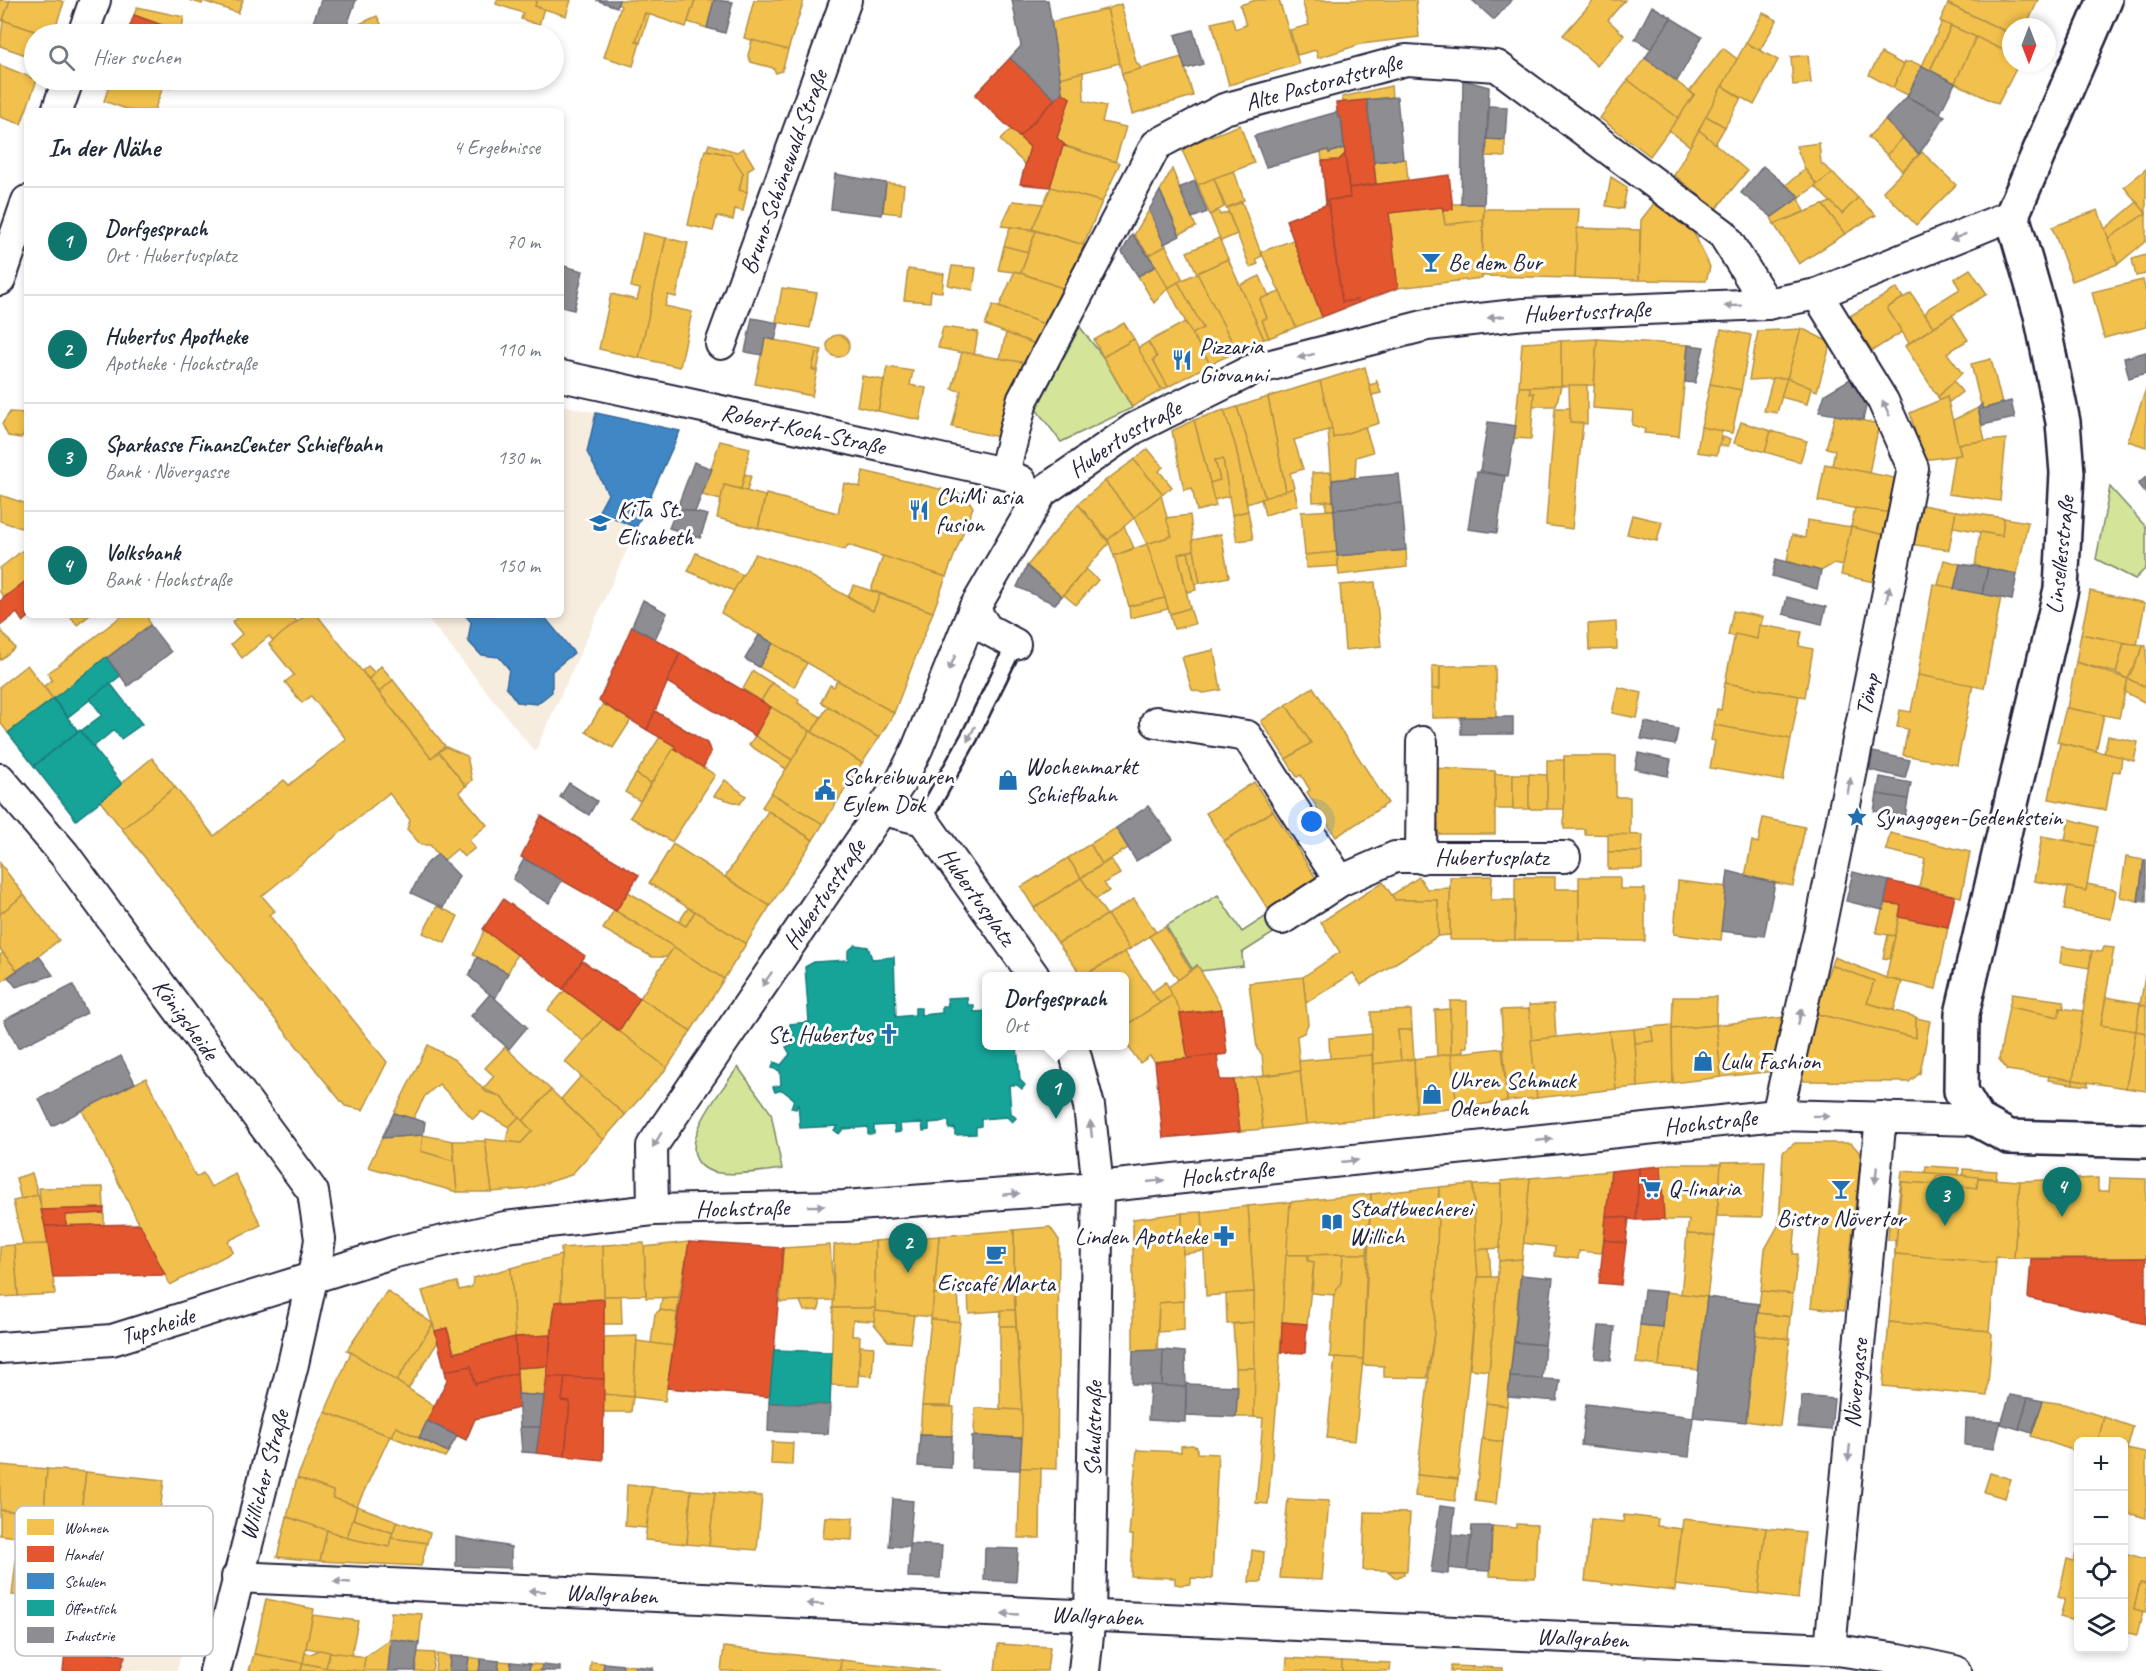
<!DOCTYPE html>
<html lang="de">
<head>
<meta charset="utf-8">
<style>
	:root { --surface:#fff; --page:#f2f2f3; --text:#1f2937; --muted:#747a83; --line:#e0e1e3; --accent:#0f766e }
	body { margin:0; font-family:Caveat,sans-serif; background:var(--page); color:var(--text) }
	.controls { position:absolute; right:18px; bottom:18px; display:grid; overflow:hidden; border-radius:9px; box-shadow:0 3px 9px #0003 }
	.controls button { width:54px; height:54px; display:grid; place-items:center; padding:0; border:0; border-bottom:2px solid var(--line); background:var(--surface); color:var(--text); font:30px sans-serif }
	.compass { position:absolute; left:2002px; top:18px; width:54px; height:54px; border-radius:50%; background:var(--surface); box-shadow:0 3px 9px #0003; rotate:180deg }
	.you { position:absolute; left:1312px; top:822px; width:21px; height:21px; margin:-15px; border:4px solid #fff; border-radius:50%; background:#1a73e8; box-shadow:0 0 0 9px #1a73e833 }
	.badge { display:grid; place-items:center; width:39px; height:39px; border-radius:50%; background:var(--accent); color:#fff; font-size:20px; font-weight:700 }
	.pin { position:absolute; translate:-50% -50px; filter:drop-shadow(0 2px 3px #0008) }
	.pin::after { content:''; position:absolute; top:32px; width:21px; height:18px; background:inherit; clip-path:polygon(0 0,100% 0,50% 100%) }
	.popup { position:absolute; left:982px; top:972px; width:147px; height:78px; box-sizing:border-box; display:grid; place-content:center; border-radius:9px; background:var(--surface); filter:drop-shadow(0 2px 4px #0005); font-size:20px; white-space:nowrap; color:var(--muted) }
	.popup b { font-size:22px; color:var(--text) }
	.popup::after { content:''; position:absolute; left:50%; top:100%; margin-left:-12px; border:12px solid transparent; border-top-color:var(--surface) }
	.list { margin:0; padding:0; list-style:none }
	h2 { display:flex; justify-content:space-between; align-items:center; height:78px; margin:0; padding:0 24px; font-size:26px }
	h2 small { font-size:20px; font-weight:400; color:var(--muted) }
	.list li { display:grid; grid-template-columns:39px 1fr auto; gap:18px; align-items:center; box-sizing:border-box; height:108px; padding:0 24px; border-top:2px solid var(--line) }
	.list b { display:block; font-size:22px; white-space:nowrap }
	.list p { margin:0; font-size:20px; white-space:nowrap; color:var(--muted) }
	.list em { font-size:20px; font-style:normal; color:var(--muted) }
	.icon { flex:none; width:33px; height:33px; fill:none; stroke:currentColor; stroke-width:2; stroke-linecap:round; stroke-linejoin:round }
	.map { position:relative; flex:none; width:2146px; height:1671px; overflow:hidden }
	.search { position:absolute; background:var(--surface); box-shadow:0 3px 9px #0003; left:24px; top:24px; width:540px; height:66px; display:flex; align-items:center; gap:15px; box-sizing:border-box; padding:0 21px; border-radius:33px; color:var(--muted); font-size:22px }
	.panel { position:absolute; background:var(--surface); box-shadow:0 3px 9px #0003; left:24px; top:108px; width:540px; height:510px; border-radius:9px }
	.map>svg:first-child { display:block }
</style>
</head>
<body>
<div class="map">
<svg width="2146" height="1671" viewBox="0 0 2146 1671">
	<rect width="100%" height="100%" fill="#fff"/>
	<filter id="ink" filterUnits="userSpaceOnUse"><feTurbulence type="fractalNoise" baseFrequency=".0167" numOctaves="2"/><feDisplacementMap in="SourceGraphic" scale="12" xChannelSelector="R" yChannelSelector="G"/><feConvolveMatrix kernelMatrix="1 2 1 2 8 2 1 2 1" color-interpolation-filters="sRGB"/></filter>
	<g filter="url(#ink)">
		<g fill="#f6eddf">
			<path d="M561 405 681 431 535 752 425 615H561Z"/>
			<path d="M66 1640 121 1654 132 1640 182 1651 177 1671H63Z"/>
		</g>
		<g fill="#d4e599" stroke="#7b846a" stroke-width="1.5">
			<path d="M1080 327 1103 357 1132 408 1061 442 1036 409Z"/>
			<path d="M2110 487 2146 527V568L2135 579 2096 559Z"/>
			<path d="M1218 895 1242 932 1271 913 1281 928 1242 953 1243 966 1201 971 1197 965 1192 969 1166 926Z"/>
			<path d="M738 1067 771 1113 782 1169C764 1171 724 1178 708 1170 669 1150 723 1089 738 1067Z"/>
		</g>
		<g fill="#f2c14e" stroke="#b49148" stroke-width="1.5">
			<path d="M0 0 10 1 3 20 0 19Z"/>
			<path d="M58 0 64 2 53 34H43L3 20 10 0Z"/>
			<path d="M189 0H243L238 13 203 1 202 4Z"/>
			<path d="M497 0H537L535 6 544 8 539 25 521 19 523 13 496 4Z"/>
			<path d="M537 0H571L566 16 535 6Z"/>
			<path d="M619 0H695L686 27 645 13 636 41 640 43 633 66 604 57 621 6 618 4Z"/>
			<path d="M695 0H714L707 28 688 22Z"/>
			<path d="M754 0H804L788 50 744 38Z"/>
			<path d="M1256 0H1279L1299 64 1229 85 1212 23 1232 18 1235 29 1246 25 1240 5Z"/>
			<path d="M1302 0H1416L1419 37 1361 44 1318 58 1316 50 1297 55 1290 30 1309 25Z"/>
			<path d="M1594 0H1625L1608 20 1624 35 1597 66 1563 35Z"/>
			<path d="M1950 0H2038L2026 27H2011V34L1948 4Z"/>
			<path d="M1121 4 1136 62 1142 69 1122 74 1107 9Z"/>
			<path d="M1948 4 2011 34V54L1940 21Z"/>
			<path d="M137 7 184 17 181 32 134 15Z"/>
			<path d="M1107 9 1120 63 1060 78 1051 22Z"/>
			<path d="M645 13 649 15 640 43 636 41Z"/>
			<path d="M1763 13 1777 20 1760 50 1746 43Z"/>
			<path d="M377 16 386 34H356L353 27Z"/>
			<path d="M3 20 34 31 26 55 0 46Z"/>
			<path d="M1942 22 1951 26 1930 70 1922 66Z"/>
			<path d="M1951 26 1976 37 1955 83 1930 71Z"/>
			<path d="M236 28 265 34H235Z"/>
			<path d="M1976 37 2011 54V63H2019L1998 104 1955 83Z"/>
			<path d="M752 40 788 50 782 71 776 73 773 68 751 62 748 56Z"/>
			<path d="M1746 43 1778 60 1754 105 1722 86Z"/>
			<path d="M1723 48 1737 59 1690 146 1669 130 1694 95 1690 91Z"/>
			<path d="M1881 53 1904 65 1893 88 1869 75Z"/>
			<path d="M1808 55 1811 83 1793 85 1791 57Z"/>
			<path d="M1182 57 1193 96 1132 114 1122 74Z"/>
			<path d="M1645 58 1694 95 1678 118 1628 80Z"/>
			<path d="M1905 62H1913L1922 66 1908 95 1893 88Z"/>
			<path d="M0 65 37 80 21 124 0 117Z"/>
			<path d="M1083 72 1084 101 1106 106 1102 122 1126 127 1115 162 1066 146 1057 138 1070 98 1062 92 1060 78Z"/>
			<path d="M111 80H143L163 87 154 111H132L104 101Z"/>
			<path d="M1628 80 1678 118 1650 156 1600 118Z"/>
			<path d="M1391 86 1392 97 1343 102 1342 97Z"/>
			<path d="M1722 86 1741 98 1725 127 1706 116Z"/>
			<path d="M1706 116 1725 127 1715 144 1699 130Z"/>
			<path d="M1885 120 1903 138 1887 155 1868 137Z"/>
			<path d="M1240 125 1254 163 1198 185 1181 148Z"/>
			<path d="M1011 129 1030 147 1025 164 1000 140Z"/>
			<path d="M1699 130 1747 171 1716 209 1674 175Z"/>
			<path d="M1903 138 1919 154 1902 171 1887 155Z"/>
			<path d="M1487 139 1505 140V157L1486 156Z"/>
			<path d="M1819 143 1821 163 1833 173 1817 185 1805 169 1796 146Z"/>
			<path d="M709 144 737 152 743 148 754 166 748 170 747 192 739 190 743 173 731 155 707 150Z"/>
			<path d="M1063 146 1120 163 1102 202 1050 187Z"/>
			<path d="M1344 148 1345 154 1339 160 1322 161 1321 152 1328 150 1329 153Z"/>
			<path d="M705 150 731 155 743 173 739 190 747 192 743 211 735 209 733 220 717 216 713 231 688 225Z"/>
			<path d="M1922 152 1956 185 1916 225 1883 191Z"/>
			<path d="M1406 159 1408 181 1376 184 1374 162Z"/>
			<path d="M1172 169 1196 227 1179 234 1160 191Z"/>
			<path d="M1805 169 1817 185 1800 197 1786 185Z"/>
			<path d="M2146 169V213L2124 187Z"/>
			<path d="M1234 171 1244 200 1226 208 1214 178Z"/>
			<path d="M1833 173 1858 198 1842 214 1815 186Z"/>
			<path d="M1611 177 1627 187 1623 209 1606 206Z"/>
			<path d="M1214 178 1224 207 1210 215 1198 185Z"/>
			<path d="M886 183 904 185 901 214 883 212Z"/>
			<path d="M1051 187 1102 202 1083 245 1032 229Z"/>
			<path d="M1799 198 1804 212 1774 224 1771 217Z"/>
			<path d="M1858 198 1876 215 1845 234 1823 205 1831 202 1842 214Z"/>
			<path d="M1013 201 1043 204 1032 229 1001 226Z"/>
			<path d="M1242 202 1262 256 1256 259 1258 264 1250 267 1227 208Z"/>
			<path d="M1655 202 1692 229 1710 267 1706 281 1639 280 1641 220Z"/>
			<path d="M2137 202 2146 213 2108 239 2105 229Z"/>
			<path d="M1453 204H1484L1483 220 1445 225 1443 210 1453 209Z"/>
			<path d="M1823 205 1845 234 1799 264 1774 224Z"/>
			<path d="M1442 207 1445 225 1483 220 1482 278 1398 288 1389 213Z"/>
			<path d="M1484 209H1579L1575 278 1482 276Z"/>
			<path d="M1149 210 1166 246 1149 255 1134 235Z"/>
			<path d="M1218 210 1220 215 1228 212 1237 234 1221 241 1210 215Z"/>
			<path d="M2098 210 2118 264 2072 281 2052 227Z"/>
			<path d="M2146 213V241L2118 264 2108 239Z"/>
			<path d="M1010 227 1036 231 1028 252 1004 246Z"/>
			<path d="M1577 228 1640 230 1639 280 1575 278Z"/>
			<path d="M1036 231 1084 245 1064 289 1021 273Z"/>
			<path d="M643 233 666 238 639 358 599 349 611 294 637 300 640 289 631 287Z"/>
			<path d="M666 238 688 243 676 297 668 295 665 306 692 312 680 367 639 358Z"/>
			<path d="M1219 238 1228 259 1197 273 1187 252Z"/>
			<path d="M1293 240 1322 317 1296 327 1261 252Z"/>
			<path d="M1004 246 1028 252 1021 273 998 270Z"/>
			<path d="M1166 246 1183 280 1168 288 1149 255Z"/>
			<path d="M2146 255V274L2136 276 2132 259Z"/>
			<path d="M1228 259 1264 339 1237 352 1197 273Z"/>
			<path d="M952 266 976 268 973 290 948 285Z"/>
			<path d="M1156 266 1168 288 1154 303 1138 276Z"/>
			<path d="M908 269 944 274 942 292 931 291 930 302 904 300Z"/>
			<path d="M1970 269 1987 294 1933 327 1925 314 1929 308 1960 289 1954 279Z"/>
			<path d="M1015 271 1062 288 1046 325 999 307Z"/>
			<path d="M1197 273 1237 352 1210 364 1192 334 1203 328 1178 282Z"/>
			<path d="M1260 276 1269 296 1260 299 1267 318 1262 320 1269 338 1264 339 1240 285Z"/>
			<path d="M2143 280 2146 293V327L2104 338 2092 292Z"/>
			<path d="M1178 282 1203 328 1192 334 1168 288Z"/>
			<path d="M782 288 817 293 810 328 776 322Z"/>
			<path d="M1897 288 1903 298 1887 308 1902 332 1872 351 1850 316Z"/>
			<path d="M1280 292 1296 327 1269 338 1262 320 1267 318 1260 299Z"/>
			<path d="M1911 293 1933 327 1909 343 1887 308Z"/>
			<path d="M993 305 1046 325 1038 345 985 325Z"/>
			<path d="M1952 315 1968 340 1947 353 1962 373 1938 397 1905 346Z"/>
			<path d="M1185 322 1210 364 1168 387 1153 360 1157 357 1148 342Z"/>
			<path d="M1124 323 1134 339 1103 357 1094 340Z"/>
			<path d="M943 327 978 332 974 355 938 348Z"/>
			<path d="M1801 328 1831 343 1817 391 1787 378Z"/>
			<path d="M1721 329 1751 335 1741 390 1710 384Z"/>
			<path d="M1801 329 1787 378 1749 380 1758 331Z"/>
			<path d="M1006 333 1038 345 1027 363 1000 359Z"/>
			<circle cx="838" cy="346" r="11"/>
			<path d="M765 338 822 350 821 353H816L812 369 817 371 812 396 755 384Z"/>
			<path d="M1134 339 1162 390 1132 407 1103 357Z"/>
			<path d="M1597 339 1594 385 1561 386V341Z"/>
			<path d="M1597 339 1688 345 1679 436 1644 433 1645 429 1632 425 1633 411 1593 408Z"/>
			<path d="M1561 341V386L1519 387 1522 343Z"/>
			<path d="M1148 342 1157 357 1153 360 1168 387 1162 390 1138 348Z"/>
			<path d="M962 352 1027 363 998 437 952 427 961 391 952 389Z"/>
			<path d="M816 353H821L817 371 812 369Z"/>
			<path d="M1991 359 2002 404 1982 409 1971 364Z"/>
			<path d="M887 367 913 371 910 385 926 388 920 420 878 411Z"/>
			<path d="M1365 367 1379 423 1333 438 1320 381Z"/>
			<path d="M862 376 884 380 878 411 857 406Z"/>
			<path d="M1773 378H1787L1777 413 1764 411Z"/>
			<path d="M1787 378 1811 388 1807 404 1781 397Z"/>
			<path d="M1376 379 1381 393 1372 395 1369 385 1377 383Z"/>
			<path d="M1320 381 1332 429 1294 440 1303 469 1290 473 1294 488 1286 492 1268 397Z"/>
			<path d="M1954 381 1962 392 1948 403 1947 397 1940 401 1938 397Z"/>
			<path d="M1710 384 1741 390 1732 433 1701 427Z"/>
			<path d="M1569 385H1587V424L1570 422Z"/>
			<path d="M1561 386 1556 406H1533L1534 393 1530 394V387Z"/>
			<path d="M1519 387H1530V394L1534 393 1531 439 1514 438Z"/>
			<path d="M2146 389V447L2128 441Z"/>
			<path d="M1268 397 1286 492 1265 498 1237 407Z"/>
			<path d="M1947 397 1961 455 1923 460 1910 413Z"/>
			<path d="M1237 407 1265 498 1247 504 1236 448 1224 411Z"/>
			<path d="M1555 408H1570V422L1583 423 1572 529 1546 525Z"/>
			<path d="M1978 408 1985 441 1958 444 1953 420Z"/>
			<path d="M1224 410 1236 448 1248 511 1232 515 1223 459 1215 460 1220 480 1210 483 1194 420Z"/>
			<path d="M10 412 24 413 27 420V430L21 438 8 436 2 424Z"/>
			<path d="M1835 415 1879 424 1869 473 1832 466 1835 450 1826 448Z"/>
			<path d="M1194 420 1216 506 1197 511 1192 488 1184 490 1172 431Z"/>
			<path d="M1741 422 1771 431 1765 452 1734 443Z"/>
			<path d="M1365 427 1373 452 1356 457 1355 477 1332 480 1328 430 1332 429 1333 438Z"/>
			<path d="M1701 427 1722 431 1717 455 1697 452Z"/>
			<path d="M1771 431 1807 441 1800 462 1765 452Z"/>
			<path d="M1722 437 1730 439 1728 446H1721Z"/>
			<path d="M2006 439 2000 501 1948 494 1954 456 1961 455 1958 444Z"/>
			<path d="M720 441 750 448 741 489 724 485 721 500 702 495Z"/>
			<path d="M1148 449 1163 467 1159 471 1172 487 1163 494 1134 460Z"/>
			<path d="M1223 459 1229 496 1214 500 1210 483 1220 480 1215 460Z"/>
			<path d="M1134 460 1163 494 1134 518 1105 481Z"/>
			<path d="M1825 464 1895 478 1887 515 1818 501Z"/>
			<path d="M863 471 965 495 973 507 946 577 848 545 845 550 758 528 766 494 838 513 844 483 860 487Z"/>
			<path d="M1331 472 1333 501 1313 502 1312 473Z"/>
			<path d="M745 474 751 476 747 491 741 489Z"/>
			<path d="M1105 481 1134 518 1108 540 1078 504Z"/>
			<path d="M724 485 765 496 758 528 717 518Z"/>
			<path d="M1294 488 1298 505 1265 515 1261 499Z"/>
			<path d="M0 495 27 504V530L0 521Z"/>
			<path d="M1161 495 1172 536 1147 544 1134 518Z"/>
			<path d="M1326 501H1333L1334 510H1326Z"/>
			<path d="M1078 504 1109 543 1062 596 1027 566Z"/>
			<path d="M1916 504 1956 511 1949 550 1910 544Z"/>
			<path d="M1855 508 1893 513 1889 536 1851 527Z"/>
			<path d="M1334 510 1337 552 1305 555 1301 512Z"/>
			<path d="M1248 511 1253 539 1237 541 1232 515Z"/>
			<path d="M1956 511 2004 518 2002 536 1953 527Z"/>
			<path d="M1190 515 1194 550 1178 554 1190 608 1170 614 1147 544 1172 536 1166 518Z"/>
			<path d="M1632 515 1662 522 1657 541 1627 534Z"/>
			<path d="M2004 518 2028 522 2017 574 1975 566 1980 532 2002 536Z"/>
			<path d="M1807 520 1851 527 1843 566 1833 564 1821 571 1787 561 1792 535 1805 538Z"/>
			<path d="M1124 526 1134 548 1114 556 1108 540Z"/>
			<path d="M1851 527 1889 536 1879 583 1841 575Z"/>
			<path d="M1221 534 1229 577 1200 583 1192 540Z"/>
			<path d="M1147 544 1165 598 1129 606 1114 556Z"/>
			<path d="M27 547V580L4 597 0 592V568Z"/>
			<path d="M1194 550 1200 583 1195 584 1188 552Z"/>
			<path d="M1406 550 1407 567 1339 575 1337 556Z"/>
			<path d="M1188 552 1196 590 1187 592 1178 554Z"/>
			<path d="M1337 552 1338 566 1306 568 1305 555Z"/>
			<path d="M696 553 743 575 734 591 688 571Z"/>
			<path d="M755 554 793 566 873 611 880 594 933 612 894 713 721 613Z"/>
			<path d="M883 556 946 577 933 612 871 590Z"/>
			<path d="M1944 560 1960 564 1954 589 1938 585Z"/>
			<path d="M1086 569 1098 580 1076 605 1064 595Z"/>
			<path d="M1375 582 1381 646 1345 650 1340 585Z"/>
			<path d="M1933 584 2001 597 1984 688 1918 675Z"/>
			<path d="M854 585 880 594 873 611 848 596Z"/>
			<path d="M2090 591 2145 603 2137 645 2081 634Z"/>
			<path d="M1165 598 1168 609 1130 618 1129 606Z"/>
			<path d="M1190 608 1195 624 1174 629 1170 614Z"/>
			<path d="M1733 611 1763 617 1757 639 1728 635Z"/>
			<path d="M69 615H90L77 625Z"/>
			<path d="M123 615H147L150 625 53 699 44 686 52 680 48 673Z"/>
			<path d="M241 615H292L297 622 273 641 269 636 242 658 231 644 242 634 232 622Z"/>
			<path d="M306 615H317L431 758 439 752 466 786 459 792 487 825 469 840 475 848 464 857 457 849 443 861 430 845H421L407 829 410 820 389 793 262 896 275 911 269 915 387 1062 363 1110 345 1106 122 829 175 787 214 836 284 780 289 785 346 739 311 696 302 703 285 682 294 675 269 644Z"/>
			<path d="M1616 622 1617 649 1589 650 1588 624Z"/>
			<path d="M1759 625 1802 632 1799 646 1813 649 1805 697 1725 683 1735 634 1757 639Z"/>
			<path d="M0 629 15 648 0 660Z"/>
			<path d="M2081 634 2124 643 2116 673 2076 662Z"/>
			<path d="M773 643 807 663 794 687 759 667Z"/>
			<path d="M2124 643 2144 645 2128 679 2116 673Z"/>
			<path d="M2144 645 2146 646V687L2128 679Z"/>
			<path d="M1214 650 1221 690 1204 693 1192 690 1182 657Z"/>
			<path d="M2076 662 2128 679 2119 718 2067 708Z"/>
			<path d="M27 665 53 699 8 733 0 722V686Z"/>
			<path d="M368 666 375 673 369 679 362 671Z"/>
			<path d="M381 666 393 680 379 692 369 679Z"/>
			<rect x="1432" y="666" width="8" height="23"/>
			<path d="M1440 666H1495L1496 717 1432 718V689H1440Z"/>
			<path d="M753 671 772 683 761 701 743 689Z"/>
			<path d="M1918 675 1973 685 1957 765 1903 755 1908 729 1897 727 1900 710 1911 712Z"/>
			<path d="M2128 679 2146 687V703L2125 692Z"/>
			<path d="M393 680 445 746 431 758 379 692Z"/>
			<path d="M837 680 894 713 879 738 821 702 830 685 834 687Z"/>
			<path d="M772 683 799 699 798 703 821 717 812 732 761 701Z"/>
			<path d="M1725 683 1799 696 1791 739 1714 725 1717 709 1721 710Z"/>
			<path d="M1313 687 1388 803 1336 837 1307 792 1310 790 1301 775 1297 777 1286 759 1311 743 1286 705Z"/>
			<path d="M1618 687 1642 693 1637 718 1612 713Z"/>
			<path d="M603 704 631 720 613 748 586 732Z"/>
			<path d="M1286 705 1311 743 1286 759 1261 721Z"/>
			<path d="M828 706 879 738 862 763 812 732Z"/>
			<path d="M771 707 810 731 792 760 755 736Z"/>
			<path d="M2066 708 2104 715 2096 751 2057 742Z"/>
			<path d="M1714 725 1791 739 1783 781 1710 768 1715 741 1711 740Z"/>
			<path d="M810 731 862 763 823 824 771 793Z"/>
			<path d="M755 736 792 760 786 769 749 745Z"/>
			<path d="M2108 736 2138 742 2134 761 2104 753Z"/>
			<path d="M660 737 675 746V749L651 783 636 774Z"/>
			<path d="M2060 743 2122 757 2120 772 2113 771 2106 810 2049 799Z"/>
			<path d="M446 747 467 756 472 780 466 786 439 752Z"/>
			<path d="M674 748 715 775 672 842 630 817Z"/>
			<path d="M1564 756H1616V797H1630V835L1585 834V829H1564Z"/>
			<path d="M152 758 175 787 122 829 100 801Z"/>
			<rect x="1547" y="760" width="17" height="49"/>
			<path d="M1432 768 1495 771V834H1438V823H1432Z"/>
			<path d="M636 774 651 783 640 801 625 792Z"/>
			<rect x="1495" y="774" width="18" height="35"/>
			<rect x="1513" y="774" width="16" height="35"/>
			<path d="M1529 774 1547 775V809H1529Z"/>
			<path d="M725 780 746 796 740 804 714 796Z"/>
			<path d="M1254 782 1273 811 1224 841 1206 813Z"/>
			<path d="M771 793 823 824 813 840 762 807Z"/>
			<path d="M768 811 813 840 770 906 725 877Z"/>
			<path d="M1273 811 1316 878 1268 909 1224 841Z"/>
			<path d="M1763 818 1805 827 1793 886 1745 877 1752 841 1758 843Z"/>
			<path d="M2069 819 2098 827 2094 846 2065 840Z"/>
			<path d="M1116 828 1128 848 1102 864 1090 844Z"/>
			<path d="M1890 833 1970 852 1961 897 1919 887 1925 859 1886 850Z"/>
			<path d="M1608 834 1643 835 1642 852H1608Z"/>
			<path d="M2042 836 2094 846 2086 891 2034 881Z"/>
			<path d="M673 844 770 906 746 944 649 883Z"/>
			<path d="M1090 844 1102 864 1081 878 1068 858Z"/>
			<rect x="1608" y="852" width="34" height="17"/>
			<path d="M2126 857 2144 860 2138 901 2120 897Z"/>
			<path d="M1068 858 1081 878 1034 908 1021 887Z"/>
			<path d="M1111 859 1120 874 1104 883 1109 891 1096 899 1081 878Z"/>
			<path d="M0 863 24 895 0 914Z"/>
			<path d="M1492 876 1491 900H1515V940H1450V877Z"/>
			<path d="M1419 877 1427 889 1450 888V935L1438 936V900H1395L1392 895Z"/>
			<path d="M1515 877H1555V889H1579V940H1515Z"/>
			<path d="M1579 877H1620V889H1645V941L1579 940Z"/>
			<path d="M1081 878 1107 915 1058 943 1034 908Z"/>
			<path d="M1678 881 1727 887 1721 940 1674 934Z"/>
			<path d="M1383 882 1395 900H1438V936L1361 985 1353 973 1306 1003 1303 977 1340 952 1321 922Z"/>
			<path d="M2087 884 2116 890 2111 919 2064 910 2068 887 2086 891Z"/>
			<path d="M628 892 686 926 695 911 746 944 724 979 616 911Z"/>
			<path d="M24 895 59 940 18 972 0 949V914Z"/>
			<path d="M1134 899 1156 932 1130 949 1107 915Z"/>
			<path d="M1884 903 1901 905 1895 936 1876 933Z"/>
			<path d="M437 906 458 916 445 943 423 933Z"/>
			<path d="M688 908 695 911 686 926 679 922Z"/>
			<path d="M614 910 674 947 667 957H652L603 929Z"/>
			<path d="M1107 915 1130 949 1082 976 1058 943Z"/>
			<path d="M1899 917 1948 927 1936 989 1886 978Z"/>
			<path d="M1165 927 1191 970 1178 980 1149 936Z"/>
			<path d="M485 929 517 954 508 973 473 955Z"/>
			<path d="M1888 935 1895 936 1890 959 1883 958Z"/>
			<path d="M674 947 724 979 691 1031 640 998Z"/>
			<path d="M2062 947 2092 951 2089 968 2060 963Z"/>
			<path d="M2104 947 2114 948 2101 1025 2136 1031 2126 1088 2073 1080 2092 951 2102 952Z"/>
			<path d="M1125 952 1160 1003 1125 1026V976H1083Z"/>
			<path d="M3 953 17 970 0 983V955Z"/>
			<path d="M1834 957 1886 978 1902 982 1894 1010 1867 1003 1874 981 1831 965Z"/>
			<path d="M1831 965 1874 981 1867 1003 1916 1017V1038L1813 1013Z"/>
			<path d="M1198 966 1222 1009 1180 1014 1168 987Z"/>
			<path d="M2146 971V1006L2140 1005Z"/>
			<path d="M1303 977 1308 1024 1304 1033 1297 1036 1300 1071 1264 1075 1262 1054 1257 1049 1249 983Z"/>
			<path d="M1166 982 1172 995 1160 1003 1152 992Z"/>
			<path d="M565 990 603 1019 583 1041 548 1010Z"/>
			<path d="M2012 994 2063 1001 2064 1008H2060L2059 1017 2009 1007Z"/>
			<path d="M1172 995 1179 1008 1188 1059 1155 1062 1150 1056 1140 1063 1125 1042V1026Z"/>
			<path d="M1673 997H1717L1716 1025 1672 1029Z"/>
			<path d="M2106 997 2140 1003 2136 1031 2101 1025Z"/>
			<path d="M640 998 691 1031 667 1068 619 1031Z"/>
			<path d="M1450 1001H1467V1047H1463V1052L1451 1054Z"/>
			<path d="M1554 1004 1556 1038 1531 1040 1529 1005Z"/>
			<path d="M2140 1005 2146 1006V1033L2136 1031Z"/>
			<path d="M2009 1007 2059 1017 2060 1008 2083 1011 2073 1080 2007 1070 1999 1059Z"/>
			<path d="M1450 1009 1451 1054 1437 1056 1435 1010Z"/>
			<path d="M1529 1009 1537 1098 1507 1101 1501 1010Z"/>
			<path d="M1411 1010 1412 1030H1398L1401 1061 1373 1064 1371 1012Z"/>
			<path d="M1813 1013 1916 1038V1018L1930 1021 1920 1073 1909 1082 1804 1081 1796 1069Z"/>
			<path d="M1785 1017 1775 1071 1721 1077 1716 1025Z"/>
			<path d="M603 1019 667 1068 625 1115 565 1062Z"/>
			<path d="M1672 1025 1673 1083 1638 1087 1635 1043 1653 1041 1651 1027Z"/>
			<path d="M1716 1025 1721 1077 1673 1083 1672 1029Z"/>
			<path d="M1651 1027 1653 1041 1635 1043 1634 1029Z"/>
			<path d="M1634 1029 1638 1087 1616 1089 1609 1031Z"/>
			<path d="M1398 1030H1412L1414 1059 1401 1061Z"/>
			<path d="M1609 1031 1616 1089 1537 1098 1531 1040Z"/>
			<path d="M2136 1031 2146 1033V1091L2126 1088Z"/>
			<path d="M1372 1034V1055L1330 1059 1329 1038Z"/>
			<path d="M428 1045 455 1060 486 1092 500 1096 519 1117 509 1127 481 1111 473 1119 439 1084 425 1096 413 1119 394 1113Z"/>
			<path d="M505 1047 551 1090 523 1121 500 1096 483 1089 494 1076 485 1068Z"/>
			<path d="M1502 1048 1507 1101 1457 1108 1451 1054Z"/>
			<path d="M1451 1054 1457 1108 1416 1113 1414 1059Z"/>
			<path d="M1372 1055 1374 1118 1306 1124 1299 1061Z"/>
			<path d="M1414 1059 1416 1113 1374 1118 1373 1064Z"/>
			<path d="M1300 1071 1306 1124 1263 1129 1256 1077Z"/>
			<path d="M581 1076 625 1115 603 1140 561 1099Z"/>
			<path d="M2049 1076 2073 1080V1084L2048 1080Z"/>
			<path d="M1256 1077 1263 1129 1240 1131 1234 1080Z"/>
			<path d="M146 1078 196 1177 203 1173 211 1187 235 1174 261 1225 228 1241 233 1252 170 1285 82 1110Z"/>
			<path d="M2073 1080 2088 1082V1086L2073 1084Z"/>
			<path d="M551 1090 603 1140 571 1175 527 1189 492 1192 485 1139 521 1143 532 1131 523 1121Z"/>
			<path d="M519 1117 532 1131 521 1143 506 1141 509 1127Z"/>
			<path d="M423 1135 421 1151 454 1161 457 1192 368 1167 382 1138Z"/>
			<path d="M423 1135 453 1141 454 1161 421 1151Z"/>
			<path d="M453 1141H485L492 1192H457Z"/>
			<path d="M1795 1143H1851L1861 1154 1844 1311 1811 1307 1821 1225 1796 1224 1793 1254H1798L1793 1294 1761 1291 1765 1249 1779 1224 1783 1152Z"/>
			<path d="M1765 1161 1762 1217 1717 1216 1721 1162Z"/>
			<path d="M1670 1164H1721L1715 1236 1687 1234 1689 1220H1664L1661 1166Z"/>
			<path d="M1926 1166 1959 1168V1175L1925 1173Z"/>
			<path d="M1963 1169 1997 1171 1996 1179 1963 1176Z"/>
			<path d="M1611 1171 1602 1253 1579 1251 1578 1259 1554 1256 1555 1247 1523 1243 1530 1178Z"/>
			<path d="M1902 1171 1959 1175 1996 1179 1978 1178 1977 1188 1950 1185 1946 1177 1942 1176 1937 1177 1933 1184 1902 1182 1895 1254V1240H1888L1890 1213 1897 1215Z"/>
			<path d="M32 1173 38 1195 21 1199 16 1178Z"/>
			<path d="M1942 1176 1946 1177 1950 1185 1977 1188 1978 1178 2020 1181 2014 1258 1996 1257V1263L1895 1254 1902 1182 1933 1184 1937 1177Z"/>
			<path d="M1530 1178 1522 1259 1499 1261 1501 1181Z"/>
			<path d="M2098 1178V1191H2109L2110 1178 2146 1179V1258H2014L2020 1181Z"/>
			<path d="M1473 1184 1478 1277 1458 1479 1417 1475 1434 1333 1439 1187Z"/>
			<path d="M1501 1184 1500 1248 1476 1250 1473 1185Z"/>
			<path d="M103 1187 104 1208 41 1210 39 1188Z"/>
			<path d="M1439 1187 1434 1333 1427 1378 1384 1377V1366L1363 1365 1371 1194Z"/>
			<path d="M1371 1194 1367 1254 1286 1255 1290 1202Z"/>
			<path d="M38 1195 49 1244 23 1245 13 1201Z"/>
			<path d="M1290 1202 1278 1387 1268 1504 1256 1503 1263 1418 1254 1417V1292L1248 1206Z"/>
			<path d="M1248 1206 1254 1292 1206 1296 1202 1212Z"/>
			<path d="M1202 1212 1204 1251 1183 1254 1182 1213Z"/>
			<path d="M104 1213V1225L66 1226V1215Z"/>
			<path d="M1182 1213 1184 1301 1159 1303 1157 1352 1133 1351V1219Z"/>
			<path d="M1050 1227 1059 1240 1057 1469 1020 1468 1022 1410 1014 1289V1230Z"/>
			<path d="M1014 1230V1289L934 1294 939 1236Z"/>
			<path d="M1687 1234 1715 1236 1707 1297 1681 1294Z"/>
			<path d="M939 1236 932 1317 875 1311V1241Z"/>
			<path d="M875 1241V1308H833L834 1245Z"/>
			<path d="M689 1242 679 1297 646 1298 644 1247Z"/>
			<path d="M644 1243 646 1295 604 1296 603 1245Z"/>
			<path d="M49 1244 55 1294 18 1296 14 1245Z"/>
			<path d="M14 1245 18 1296 0 1297V1246Z"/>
			<path d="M603 1245 604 1299 561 1301V1248Z"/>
			<path d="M830 1245 834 1300 780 1302 783 1248Z"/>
			<path d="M1489 1249 1491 1277H1478L1476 1250Z"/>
			<path d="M1343 1254H1367L1363 1359 1330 1357 1334 1291 1341 1282Z"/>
			<path d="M1343 1254 1341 1282 1334 1295 1312 1293 1314 1262 1308 1261V1255Z"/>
			<path d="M1895 1254 1996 1263 1989 1331 1889 1322Z"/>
			<path d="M561 1255V1301L555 1302 551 1335 515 1337 511 1268Z"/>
			<path d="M1286 1255H1308V1261L1314 1262 1307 1324 1282 1322Z"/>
			<path d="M1522 1259 1507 1406 1486 1403 1499 1261Z"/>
			<path d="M511 1268 515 1337 454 1353 447 1328 435 1331 422 1291 457 1282 459 1290 472 1287 473 1278Z"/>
			<path d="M1478 1277H1498L1489 1371 1470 1369Z"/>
			<path d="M1014 1289 1015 1310 969 1313 968 1291Z"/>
			<path d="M387 1291 433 1324 396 1382 347 1350Z"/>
			<path d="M1761 1291 1793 1294 1790 1317 1758 1313Z"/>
			<path d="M958 1292 960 1322 931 1319 934 1294Z"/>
			<path d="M1254 1292V1322L1227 1324 1226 1294Z"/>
			<path d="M1666 1292 1707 1297 1699 1370 1659 1366Z"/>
			<path d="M604 1296H621L622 1324H604Z"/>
			<path d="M679 1297 677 1313 660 1310 662 1298Z"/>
			<path d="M800 1301H820V1306L818 1310 804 1311Z"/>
			<path d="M1184 1301V1330L1158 1332 1159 1303Z"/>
			<path d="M833 1308H875V1321L853 1320 852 1336H860L858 1386 831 1385Z"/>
			<path d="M660 1310 677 1313 673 1346 651 1343 655 1314Z"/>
			<path d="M1001 1310H1015L1016 1326H1000Z"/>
			<path d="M875 1311 914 1315 910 1343 888 1341 874 1324Z"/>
			<path d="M1758 1313 1790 1317 1788 1339 1755 1335Z"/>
			<path d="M931 1319 960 1322 951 1406H922Z"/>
			<path d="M1254 1322 1255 1368H1236L1233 1324Z"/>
			<path d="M1889 1322 1989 1331 1992 1334 1987 1396 1883 1386Z"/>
			<path d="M433 1324 438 1342 408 1389 396 1382Z"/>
			<path d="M1640 1325 1663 1327 1659 1366 1636 1363Z"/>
			<path d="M1000 1326H1016L1022 1410 1000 1409Z"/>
			<path d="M1755 1335 1790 1339 1780 1426 1746 1421Z"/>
			<path d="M637 1336 633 1397 603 1394 604 1337Z"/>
			<path d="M637 1341 673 1346 665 1401 633 1397Z"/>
			<path d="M860 1346 874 1347 872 1376 859 1375Z"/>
			<path d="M351 1352 435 1406 419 1438 396 1427 392 1437 390 1436 325 1412Z"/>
			<path d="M1335 1357 1363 1359 1355 1441 1327 1438Z"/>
			<path d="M548 1366 544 1396 518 1394 517 1368Z"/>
			<path d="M1236 1368H1255L1254 1417H1236Z"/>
			<path d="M603 1394 633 1397 631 1412H603Z"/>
			<path d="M2043 1401 2064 1404 2104 1417 2098 1442H2078V1452L2031 1436Z"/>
			<path d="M1486 1403 1507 1406 1503 1442 1482 1439Z"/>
			<path d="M922 1406 954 1407 952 1436 920 1435Z"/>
			<path d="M975 1408 1022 1410V1438L974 1436Z"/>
			<path d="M325 1412 390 1436 357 1506 333 1498V1491L297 1478Z"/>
			<path d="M2104 1417 2133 1427 2124 1460V1442H2098Z"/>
			<path d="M396 1427 419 1438 448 1452 445 1457 392 1437Z"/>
			<path d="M1482 1439 1503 1442 1496 1504 1475 1501Z"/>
			<path d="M772 1442 793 1443 792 1465 771 1464Z"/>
			<path d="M1192 1445 1197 1447V1453L1218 1454 1212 1579 1191 1578V1584L1180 1585 1175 1584V1578L1131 1576 1133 1535H1129L1137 1450 1181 1452V1446Z"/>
			<path d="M2126 1449 2146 1453V1518L2124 1512V1460Z"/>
			<path d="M0 1465 47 1469 44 1514 0 1510Z"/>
			<path d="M1020 1468H1041L1040 1538H1018Z"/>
			<path d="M47 1469 86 1472 80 1518 44 1514Z"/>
			<path d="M86 1472 164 1480 157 1535 79 1528Z"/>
			<path d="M1990 1473 2011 1479 2005 1498 1984 1492Z"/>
			<path d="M1417 1475 1458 1479 1455 1501 1415 1496Z"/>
			<path d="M297 1478 333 1491V1498L357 1506 347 1537 287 1517Z"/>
			<path d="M627 1485 652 1487 646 1528 625 1526Z"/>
			<path d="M652 1487 691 1490 687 1544 645 1540Z"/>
			<path d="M691 1490 715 1492 709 1546 687 1544Z"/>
			<path d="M715 1492 762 1496 757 1550 709 1546Z"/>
			<path d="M1288 1499 1329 1501 1322 1580 1280 1578Z"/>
			<path d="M357 1506 397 1521 393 1533 353 1519Z"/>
			<path d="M0 1510 21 1512 18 1537 0 1535Z"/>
			<path d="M1365 1512 1410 1513 1407 1571 1363 1570Z"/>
			<path d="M25 1513 44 1514 42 1537 22 1535Z"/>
			<path d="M58 1515 80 1518 79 1529 56 1527Z"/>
			<path d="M1624 1515 1658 1519 1657 1526 1681 1529 1675 1591 1585 1581 1591 1519 1623 1522Z"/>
			<path d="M287 1517 327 1530 320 1561 277 1557Z"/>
			<path d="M825 1517 853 1518 852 1540 823 1538Z"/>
			<path d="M353 1519 393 1533 389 1547 347 1538Z"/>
			<path d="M1683 1519 1766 1528 1759 1594 1675 1585Z"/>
			<path d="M397 1521 430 1533 427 1543 391 1538Z"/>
			<path d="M1516 1524 1537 1525 1535 1578 1490 1576 1492 1526 1516 1528Z"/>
			<path d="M56 1527 79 1529 70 1605 48 1602Z"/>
			<path d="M79 1528 103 1530 97 1573 74 1570Z"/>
			<path d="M1766 1528 1805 1532 1798 1599 1759 1594Z"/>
			<path d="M327 1530 347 1538 389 1547 391 1538 427 1543 421 1566 320 1561Z"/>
			<path d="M19 1535 30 1536 24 1596 12 1595Z"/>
			<path d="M30 1536 42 1537 36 1599 24 1598Z"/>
			<path d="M2078 1542V1622L2060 1617 2065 1599 2058 1597 2067 1559 2074 1561Z"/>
			<path d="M125 1548 155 1551 151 1580 122 1577Z"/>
			<path d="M1252 1550 1264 1552 1262 1582H1249Z"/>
			<path d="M2124 1553 2146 1559V1584L2140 1583 2134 1609 2143 1611 2137 1635 2124 1632Z"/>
			<path d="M1388 1571H1404V1574L1396 1578Z"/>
			<path d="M2140 1583 2146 1584V1612L2134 1609Z"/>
			<path d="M266 1599 314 1609 303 1663 254 1654Z"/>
			<path d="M51 1603 70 1605 65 1644 47 1642Z"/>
			<path d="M391 1612 422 1614 419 1643 389 1639Z"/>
			<path d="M313 1615 358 1621 351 1656 306 1648Z"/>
			<path d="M391 1639 388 1671H363L365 1657Z"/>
			<path d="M998 1644 1050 1647 1047 1671H995Z"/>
			<path d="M724 1647 841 1660 840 1671H721Z"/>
			<path d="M319 1650 330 1652 326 1668 303 1663 305 1653 311 1654Z"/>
			<path d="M330 1652 365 1657 363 1671 326 1668Z"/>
			<path d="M417 1652 435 1653 432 1671H415Z"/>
			<path d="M254 1654 303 1663 301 1671H249Z"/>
			<path d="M437 1654 450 1656 449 1671H435Z"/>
			<path d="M469 1657 481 1659 479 1671H467Z"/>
			<path d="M1287 1658 1342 1661V1671H1286Z"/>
			<path d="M841 1660 939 1671H840Z"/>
			<path d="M499 1661 511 1662 510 1671H498Z"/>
			<path d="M1342 1661 1391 1663 1390 1671H1342Z"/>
			<path d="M591 1662 604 1663 603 1671H590Z"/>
			<path d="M303 1663 326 1668 356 1671H301Z"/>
			<path d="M530 1664 542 1665 541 1671H529Z"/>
			<path d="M623 1665 635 1666 634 1671H622Z"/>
			<path d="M1451 1666 1503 1668V1671H1451Z"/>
		</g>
		<g fill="#e4572e" stroke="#aa4732" stroke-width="1.5">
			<path d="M134 15 181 32 180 34H127Z"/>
			<path d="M1010 58 1055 99 1019 137 975 95Z"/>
			<path d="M143 80H171L170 88Z"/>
			<path d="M1062 92 1070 98 1057 138 1066 146H1063L1050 187 1020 184 1030 147 1019 137Z"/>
			<path d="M1367 100 1376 184 1349 188 1341 118H1338L1336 103Z"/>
			<path d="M1345 154 1350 198 1328 200 1326 204 1322 161 1339 160Z"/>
			<path d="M1449 175 1453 209 1443 210 1442 207 1389 213 1398 288 1358 303 1357 300 1342 302 1328 200 1350 198 1349 188Z"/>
			<path d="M1328 204 1342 302 1357 300 1358 303 1322 317 1286 220Z"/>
			<path d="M27 580V615H31L23 622 17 613 0 626V601Z"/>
			<path d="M632 626 680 653 647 730 599 701Z"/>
			<path d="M680 653 771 707 755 736 667 682Z"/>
			<path d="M655 711 707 743 711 752 703 768 675 749V746L647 730Z"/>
			<path d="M541 816 639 875 616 911 521 857Z"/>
			<path d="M1889 881 1955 896 1948 927 1899 917 1901 905 1884 903Z"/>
			<path d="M503 899 585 956 563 989 483 929Z"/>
			<path d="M582 961 640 998 619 1031 563 989Z"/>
			<path d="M1222 1009 1227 1054 1188 1059 1180 1014Z"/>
			<path d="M1217 1055 1220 1080H1234L1240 1131 1163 1138 1155 1062Z"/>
			<path d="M1661 1166 1664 1219 1636 1220 1639 1168Z"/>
			<path d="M1639 1168 1636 1220 1606 1216 1611 1171Z"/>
			<path d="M104 1208V1213L66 1215V1226H45L41 1210Z"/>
			<path d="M1606 1216 1629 1218 1626 1243 1604 1240Z"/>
			<path d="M140 1224 165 1275 53 1277 45 1226Z"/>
			<path d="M1604 1240 1626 1243 1621 1285 1599 1283Z"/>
			<path d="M689 1242 783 1248 770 1397 667 1388Z"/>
			<path d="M2146 1258V1324L2028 1298 2031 1259Z"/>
			<path d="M604 1299V1379L547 1377 555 1302Z"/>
			<path d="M1282 1322 1307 1324 1305 1353 1281 1352Z"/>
			<path d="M447 1328 454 1353 515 1337 517 1373 475 1384 471 1366 445 1371 435 1331Z"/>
			<path d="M551 1335 548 1366 517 1368 515 1337Z"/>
			<path d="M471 1366 475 1384 517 1373 519 1408 475 1419 466 1440 427 1421 447 1380 445 1371Z"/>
			<path d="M547 1377H565L562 1401 570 1402 565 1456 536 1453Z"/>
			<path d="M565 1377 604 1379 603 1460 565 1456 570 1402 562 1401Z"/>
			<path d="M66 1641 125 1656 120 1671H63Z"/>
		</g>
		<g fill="#3f88c5" stroke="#36699c" stroke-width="1.5">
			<path d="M596 413 680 431 636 528 599 511 608 494 587 452Z"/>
			<path d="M465 615H543L574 653 552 671V692L537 704 517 702 506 687 509 669 499 657 481 655 468 641 471 622Z"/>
		</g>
		<g fill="#17a398" stroke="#1a7c7c" stroke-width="1.5">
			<path d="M106 657 120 676 68 717 53 699Z"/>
			<path d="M110 683 142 724 121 739 114 730 93 747 81 731 102 715 90 699Z"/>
			<path d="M53 699 78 731 34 766 8 733Z"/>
			<path d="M80 730 122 784 76 820 34 766Z"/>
			<path d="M855 945 868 947 872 959 894 957 896 1017 915 1015V1008H921V1015L942 1013V1006H948L947 998 967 997 968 1005H974V1012L987 1011V1046H1017L1020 1080 1025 1085 1022 1089 1017 1085H1009L1011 1113 1016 1118 1012 1122 1007 1117 981 1119V1126L976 1127V1134L955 1135V1128L949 1129V1121L929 1123V1130L923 1131 922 1123 900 1124 901 1132 895 1133 894 1125 874 1126V1134H868V1127L843 1129 839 1134 834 1130 838 1126 800 1128 798 1103 796 1109 791 1108 794 1099 782 1090 775 1092 773 1087 781 1085 780 1071 772 1068 774 1062 781 1065 790 1054 786 1047 792 1044 790 1024 809 1022 805 967 814 962 848 960V951Z"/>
			<path d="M774 1350 832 1352 830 1405 769 1403Z"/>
		</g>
		<g fill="#8d8d92" stroke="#6d6d78" stroke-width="1.5">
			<path d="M321 0H356L344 34H309Z"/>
			<path d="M596 0H619L617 7Z"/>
			<path d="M714 0 733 2 725 33 707 28Z"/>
			<path d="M1012 0H1048L1062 92 1055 99 1010 58 1021 46Z"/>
			<path d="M1472 0H1512L1494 20Z"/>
			<path d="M1652 6 1671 17 1653 50 1635 39Z"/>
			<path d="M1671 18 1702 37 1677 81 1645 58Z"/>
			<path d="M1193 30 1203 64 1185 69 1175 35Z"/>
			<path d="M1922 66 1955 83 1940 113 1907 97Z"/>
			<path d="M1463 80 1489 87 1484 204H1461Z"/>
			<path d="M1397 97 1403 159 1374 162 1367 100Z"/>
			<path d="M1907 97 1945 116 1919 154 1885 120Z"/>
			<path d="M1489 106 1507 107 1505 140 1487 139Z"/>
			<path d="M1337 112 1338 118H1341L1344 148 1329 153 1328 150 1266 167 1254 136Z"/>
			<path d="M1763 166 1800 197 1772 217 1741 193Z"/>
			<path d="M835 174 886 183 882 215 831 209Z"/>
			<path d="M1195 181 1207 212 1192 218 1179 188Z"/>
			<path d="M1160 191 1180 236 1164 244 1149 210Z"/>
			<path d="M1132 234 1156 266 1138 276 1122 252Z"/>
			<path d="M564 266 583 271 574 310 561 307Z"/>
			<path d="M752 318 779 323 775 340 765 338 762 355 745 352Z"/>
			<path d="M1688 345 1704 347 1695 383 1685 382Z"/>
			<path d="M2146 352V373L2129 378 2124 358Z"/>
			<path d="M1852 378 1867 402 1863 420 1819 412 1825 394Z"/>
			<path d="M2011 401 2015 418 1982 425 1978 408 1982 404V409Z"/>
			<path d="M1488 422 1516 426 1508 476 1480 471Z"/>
			<path d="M694 462 712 469 695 512 677 508Z"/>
			<path d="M1477 472 1505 476 1497 533 1468 529Z"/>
			<path d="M1399 474 1402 503 1334 510 1332 480Z"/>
			<path d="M2146 477V494L2138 484Z"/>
			<path d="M1402 503 1406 550 1337 556 1334 510Z"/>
			<path d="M677 508 708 515 700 538 669 528Z"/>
			<path d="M1776 559 1821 571 1817 589 1772 576Z"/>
			<path d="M1960 564 1988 568 1982 594 1954 589Z"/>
			<path d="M1027 566 1062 596 1055 604 1017 587Z"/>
			<path d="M1988 568 2017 574 2012 600 1982 594Z"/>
			<path d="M1787 597 1826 607 1822 624 1783 614Z"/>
			<path d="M643 600 667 613 655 639 632 626Z"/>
			<path d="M150 625 171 652 128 686 107 658Z"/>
			<path d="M759 635 773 643 759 667 745 659Z"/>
			<rect x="1461" y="717" width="52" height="17"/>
			<path d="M1645 722 1678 729 1675 745 1641 739Z"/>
			<path d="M1873 752 1910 760 1905 778 1870 770Z"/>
			<path d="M1638 753 1671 760 1668 776 1635 769Z"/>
			<path d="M1880 777 1911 783 1908 799 1877 794Z"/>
			<path d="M569 783 597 801 589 815 560 797Z"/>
			<path d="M1877 794 1908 799 1905 817 1874 811Z"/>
			<path d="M1148 806 1173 839 1136 861 1116 828Z"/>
			<path d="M438 854 459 876 443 908 411 893 425 865Z"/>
			<path d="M524 859 562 880 549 903 527 891 513 879Z"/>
			<path d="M2144 860H2146V902L2138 901Z"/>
			<path d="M1728 871 1775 883 1764 936 1721 931Z"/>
			<path d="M1853 872 1889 881 1883 910 1846 901Z"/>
			<path d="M39 956 53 975 16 987 8 977Z"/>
			<path d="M477 957 508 973 495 999 469 976Z"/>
			<path d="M73 985 87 1013 18 1048 4 1020Z"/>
			<path d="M490 994 527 1027 509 1049 471 1016Z"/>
			<path d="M121 1056 135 1083 52 1126 39 1099Z"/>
			<path d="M394 1113 425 1122 423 1135 382 1138Z"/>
			<path d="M1521 1275 1553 1278 1545 1345 1514 1342Z"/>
			<path d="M1644 1290 1666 1292 1663 1327 1640 1325Z"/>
			<path d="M1707 1297 1759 1304 1746 1422 1693 1417Z"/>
			<path d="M1599 1326 1615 1327 1611 1360 1595 1358Z"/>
			<path d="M1514 1342 1545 1345 1542 1380 1510 1377Z"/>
			<path d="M1157 1350H1163L1162 1386 1132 1384 1133 1351Z"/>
			<path d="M1163 1350 1185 1352 1186 1387 1162 1386Z"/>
			<path d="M1510 1377 1560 1380 1557 1401 1508 1397Z"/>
			<path d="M1186 1384 1238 1386 1236 1417 1186 1415Z"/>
			<path d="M1150 1385 1186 1387 1185 1422 1148 1420Z"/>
			<path d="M518 1394 544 1396 540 1427H520Z"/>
			<path d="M2010 1395 2028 1398 2019 1429 2001 1424Z"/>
			<path d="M1802 1396 1834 1399 1831 1430 1798 1427Z"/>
			<path d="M2028 1398 2043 1401 2032 1433 2019 1429Z"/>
			<path d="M769 1403 830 1405 828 1434 768 1431Z"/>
			<path d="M1586 1404 1693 1417 1689 1457 1581 1445Z"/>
			<path d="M1966 1419 2001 1421 1994 1449 1965 1445Z"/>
			<path d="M427 1421 457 1436 448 1452 419 1438Z"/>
			<path d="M520 1427H540L536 1453 522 1452Z"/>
			<path d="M920 1435 952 1436 951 1468 918 1466Z"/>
			<path d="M972 1436 1022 1438 1020 1470 971 1468Z"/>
			<path d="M893 1499 913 1501 909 1547 889 1546Z"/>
			<path d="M1440 1506 1455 1508 1448 1574 1431 1572Z"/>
			<path d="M1472 1526H1492L1490 1571 1467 1570Z"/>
			<path d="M1452 1535 1471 1537 1467 1570 1449 1568Z"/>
			<path d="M456 1537 511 1547V1568L456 1566Z"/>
			<path d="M910 1544 942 1546 940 1578 908 1577Z"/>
			<path d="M985 1548 1018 1549 1016 1582 984 1580Z"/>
			<path d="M74 1570 104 1574 97 1648 67 1640Z"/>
			<path d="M391 1639 419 1643 415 1671H388Z"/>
			<path d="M450 1656 469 1657 467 1671H449Z"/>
			<path d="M481 1659 499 1661 498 1671H479Z"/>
			<path d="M511 1662 530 1664 529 1671H510Z"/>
			<path d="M604 1663 623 1665 622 1671H603Z"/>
			<path d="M542 1665 560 1667V1671H541Z"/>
			<path d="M635 1666 653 1668V1671H634Z"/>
		</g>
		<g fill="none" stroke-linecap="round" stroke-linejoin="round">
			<g stroke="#22223b" stroke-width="20">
				<path id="service" d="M923 820 970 736 1015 644"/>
			</g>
			<g stroke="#22223b" stroke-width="34">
				<g id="minor">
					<path d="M83 34 95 0"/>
					<path d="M57 111 68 80"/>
					<path d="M0 280 27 201"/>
					<path id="s1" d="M721 344 846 0"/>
					<path id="s2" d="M561 376 1004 473 1021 481"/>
					<path id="s3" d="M1004 473 1022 401 1156 145 1224 109 1406 60 1497 66 1723 234 1767 304"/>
					<path d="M974 609 987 629 1015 644"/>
					<path d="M1156 722 1247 736 1340 881"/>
					<path id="s4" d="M0 779 64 854 313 1192 320 1239 318 1252 293 1364 215 1671"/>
					<path id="s5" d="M884 810 923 820 1034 976"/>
					<path d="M1421 858 1422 742"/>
					<path id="s6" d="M1282 919 1340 881 1395 857H1565"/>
					<path d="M1073 1046 1089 1106 1098 1187 1090 1617 1084 1671"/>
					<path id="s7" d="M1777 1115 1819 933 1913 468 1883 401 1817 294"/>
					<path id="s8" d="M653 1210 652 1146 900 783 917 749 974 609 1042 492 1133 429 1252 370 1427 325 1524 314 1767 304 1817 294 2012 215"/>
					<path id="s9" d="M0 1348 112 1340 395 1252 505 1227 653 1210 844 1206 1098 1187 1777 1115 1978 1120"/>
					<path id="s10" d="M237 1577 1830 1649 1899 1659 1955 1671"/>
					<path id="s11" d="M1830 1649 1881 1117"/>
				</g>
			</g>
			<g stroke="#22223b" stroke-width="38">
				<path id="tertiary" d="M2105 0 2012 215 2041 315 2063 422 2067 473 2061 589 1962 1014 1961 1091 1978 1120 2009 1137 2146 1141"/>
			</g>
			<use href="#service" stroke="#fff" stroke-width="15"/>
			<use href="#minor" stroke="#fff" stroke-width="30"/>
			<use href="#tertiary" stroke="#fff" stroke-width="33"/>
		</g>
		<defs><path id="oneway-solid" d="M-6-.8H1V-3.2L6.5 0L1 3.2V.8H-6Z" transform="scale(1.5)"/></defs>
		<g fill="#9c9ca7">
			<use href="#oneway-solid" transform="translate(1958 237) rotate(158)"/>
			<use href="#oneway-solid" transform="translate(1733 306) rotate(178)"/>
			<use href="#oneway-solid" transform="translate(1496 317) rotate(174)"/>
			<use href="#oneway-solid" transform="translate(1306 356) rotate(166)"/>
			<use href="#oneway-solid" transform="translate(1886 408) rotate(-115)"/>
			<use href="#oneway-solid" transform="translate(1888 594) rotate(-79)"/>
			<use href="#oneway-solid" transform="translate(952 663) rotate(113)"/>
			<use href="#oneway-solid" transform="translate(971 734) rotate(117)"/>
			<use href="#oneway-solid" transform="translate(1849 786) rotate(-79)"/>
			<use href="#oneway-solid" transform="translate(767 979) rotate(125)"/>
			<use href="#oneway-solid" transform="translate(1800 1017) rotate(-77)"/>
			<use href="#oneway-solid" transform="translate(1821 1116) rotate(1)"/>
			<use href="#oneway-solid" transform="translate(1091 1129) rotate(-96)"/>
			<use href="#oneway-solid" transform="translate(657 1140) rotate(121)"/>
			<use href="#oneway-solid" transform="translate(1544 1140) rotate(-6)"/>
			<use href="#oneway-solid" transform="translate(1350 1161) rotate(-6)"/>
			<use href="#oneway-solid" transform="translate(1876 1175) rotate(96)"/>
			<use href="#oneway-solid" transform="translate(1156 1181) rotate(-6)"/>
			<use href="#oneway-solid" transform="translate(1011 1194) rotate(-4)"/>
			<use href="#oneway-solid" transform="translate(816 1206) rotate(-1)"/>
			<use href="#oneway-solid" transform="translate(1849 1453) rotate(96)"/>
			<use href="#oneway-solid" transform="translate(342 1582) rotate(-177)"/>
			<use href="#oneway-solid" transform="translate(537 1591) rotate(-177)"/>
			<use href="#oneway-solid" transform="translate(815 1604) rotate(-177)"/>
			<use href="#oneway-solid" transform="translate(1010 1614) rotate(-177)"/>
		</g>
	</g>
	<defs>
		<g id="bar-bare" transform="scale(1.62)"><path d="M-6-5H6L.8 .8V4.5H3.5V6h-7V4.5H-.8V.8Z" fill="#1f6fb2" stroke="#fff" stroke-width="2.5" paint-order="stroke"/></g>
		<g id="restaurant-bare" transform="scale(1.62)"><path d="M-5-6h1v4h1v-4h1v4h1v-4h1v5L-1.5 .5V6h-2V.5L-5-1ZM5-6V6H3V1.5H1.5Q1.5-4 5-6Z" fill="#1f6fb2" stroke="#fff" stroke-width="2.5" paint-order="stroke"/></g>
		<g id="school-bare" transform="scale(1.62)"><path d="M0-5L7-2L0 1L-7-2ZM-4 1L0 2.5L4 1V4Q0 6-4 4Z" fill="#1f6fb2" stroke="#fff" stroke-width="2.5" paint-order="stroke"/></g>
		<g id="shop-bare" transform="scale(1.62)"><path d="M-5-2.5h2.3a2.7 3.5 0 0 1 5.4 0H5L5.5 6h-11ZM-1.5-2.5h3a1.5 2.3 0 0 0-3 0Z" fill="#1f6fb2" stroke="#fff" stroke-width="2.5" paint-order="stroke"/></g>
		<g id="civic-bare" transform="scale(1.62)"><path d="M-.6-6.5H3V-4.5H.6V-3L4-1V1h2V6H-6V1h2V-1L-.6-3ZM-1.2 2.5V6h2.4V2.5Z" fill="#1f6fb2" stroke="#fff" stroke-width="2.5" paint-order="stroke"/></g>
		<g id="sight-bare" transform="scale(1.62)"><path d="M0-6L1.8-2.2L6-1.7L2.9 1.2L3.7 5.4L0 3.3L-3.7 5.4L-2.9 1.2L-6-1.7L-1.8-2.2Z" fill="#1f6fb2" stroke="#fff" stroke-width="2.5" paint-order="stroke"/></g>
		<g id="church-bare" transform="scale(1.62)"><path d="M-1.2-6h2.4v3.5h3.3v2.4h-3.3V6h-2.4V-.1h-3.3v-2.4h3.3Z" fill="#1f6fb2" stroke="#fff" stroke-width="2.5" paint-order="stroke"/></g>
		<g id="supermarket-bare" transform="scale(1.62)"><path d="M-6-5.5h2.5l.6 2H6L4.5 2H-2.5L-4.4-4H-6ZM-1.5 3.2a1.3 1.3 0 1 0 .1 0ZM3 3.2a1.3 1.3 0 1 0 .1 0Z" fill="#1f6fb2" stroke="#fff" stroke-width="2.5" paint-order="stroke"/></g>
		<g id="library-bare" transform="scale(1.62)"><path d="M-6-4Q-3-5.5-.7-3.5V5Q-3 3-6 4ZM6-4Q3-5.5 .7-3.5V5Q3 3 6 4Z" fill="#1f6fb2" stroke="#fff" stroke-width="2.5" paint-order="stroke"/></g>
		<g id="pharmacy-bare" transform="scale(1.62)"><path d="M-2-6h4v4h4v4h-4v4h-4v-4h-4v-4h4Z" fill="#1f6fb2" stroke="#fff" stroke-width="2.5" paint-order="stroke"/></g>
		<g id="cafe-bare" transform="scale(1.62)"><path d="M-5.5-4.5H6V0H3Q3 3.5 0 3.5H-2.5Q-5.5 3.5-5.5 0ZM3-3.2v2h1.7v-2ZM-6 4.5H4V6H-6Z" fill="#1f6fb2" stroke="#fff" stroke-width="2.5" paint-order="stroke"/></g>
	</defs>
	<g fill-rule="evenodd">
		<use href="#bar-bare" x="1431" y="262"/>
		<use href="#restaurant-bare" x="1182" y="360"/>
		<use href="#restaurant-bare" x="919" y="510"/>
		<use href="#school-bare" x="600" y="523"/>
		<use href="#shop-bare" x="1008" y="780"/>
		<use href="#civic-bare" x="825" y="790"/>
		<use href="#sight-bare" x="1857" y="817"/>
		<use href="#church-bare" x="889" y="1034"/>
		<use href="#shop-bare" x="1703" y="1061"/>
		<use href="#shop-bare" x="1432" y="1094"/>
		<use href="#supermarket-bare" x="1651" y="1188"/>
		<use href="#bar-bare" x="1841" y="1189"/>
		<use href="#library-bare" x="1332" y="1222"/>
		<use href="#pharmacy-bare" x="1224" y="1236"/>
		<use href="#cafe-bare" x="996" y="1254"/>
	</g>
	<g text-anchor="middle" stroke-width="6" stroke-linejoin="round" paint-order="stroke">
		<g font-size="24" fill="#22223b" stroke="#fff">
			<text dy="8" stroke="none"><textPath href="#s3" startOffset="543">Alte Pastoratstraße</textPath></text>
			<text dy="8" stroke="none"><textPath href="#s1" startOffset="183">Bruno-Schönewald-Straße</textPath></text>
			<text dy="8" stroke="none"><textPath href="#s8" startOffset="1413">Hubertusstraße</textPath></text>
			<text dy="8" stroke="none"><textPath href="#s2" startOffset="248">Robert-Koch-Straße</textPath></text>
			<text dy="8" stroke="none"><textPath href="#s8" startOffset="927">Hubertusstraße</textPath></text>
			<text transform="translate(2060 555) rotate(-84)" y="8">Linsellesstraße</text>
			<text dy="8" stroke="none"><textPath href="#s7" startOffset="430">Tömp</textPath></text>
			<text dy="8" stroke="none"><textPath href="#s6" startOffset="226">Hubertusplatz</textPath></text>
			<text dy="8" stroke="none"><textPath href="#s8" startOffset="369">Hubertusstraße</textPath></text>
			<text dy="8" stroke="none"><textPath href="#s5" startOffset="134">Hubertusplatz</textPath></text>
			<text dy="8" stroke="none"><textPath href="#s4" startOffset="304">Königsheide</textPath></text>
			<text dy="8" stroke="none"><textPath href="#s9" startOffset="1732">Hochstraße</textPath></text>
			<text dy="8" stroke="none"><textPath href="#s9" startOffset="1246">Hochstraße</textPath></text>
			<text dy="8" stroke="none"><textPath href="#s9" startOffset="760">Hochstraße</textPath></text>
			<text dy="8" stroke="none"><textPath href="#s9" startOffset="160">Tupsheide</textPath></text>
			<text dy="8" stroke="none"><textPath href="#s11" startOffset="267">Növergasse</textPath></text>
			<text transform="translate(1093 1429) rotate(-89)" y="8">Schulstraße</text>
			<text transform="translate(264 1475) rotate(-75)" y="8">Willicher Straße</text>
			<text dy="8" stroke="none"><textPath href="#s10" startOffset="375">Wallgraben</textPath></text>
			<text dy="8" stroke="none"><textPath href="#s10" startOffset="861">Wallgraben</textPath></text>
			<text dy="8" stroke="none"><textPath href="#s10" startOffset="1347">Wallgraben</textPath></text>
		</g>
		<g font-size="24" fill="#22223b" stroke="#fff" text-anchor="start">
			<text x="1448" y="270">Be dem Bur</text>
			<text x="1199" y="354">Pizzaria<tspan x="1199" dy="28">Giovanni</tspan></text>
			<text x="936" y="504">ChiMi asia<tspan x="936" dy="28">fusion</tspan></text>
			<text x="617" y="517">KiTa St.<tspan x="617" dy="28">Elisabeth</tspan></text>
			<text x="1025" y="774">Wochenmarkt<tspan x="1025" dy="28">Schiefbahn</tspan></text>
			<text x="842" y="784">Schreibwaren<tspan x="842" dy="28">Eylem Dok</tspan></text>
			<text x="1874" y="825">Synagogen-Gedenkstein</text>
			<text x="872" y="1042" text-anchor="end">St. Hubertus</text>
			<text x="1720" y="1069">Lulu Fashion</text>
			<text x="1449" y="1088">Uhren Schmuck<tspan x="1449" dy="28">Odenbach</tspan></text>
			<text x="1668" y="1196">Q-linaria</text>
			<text x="1349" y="1216">Stadtbuecherei<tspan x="1349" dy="28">Willich</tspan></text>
			<text x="1841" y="1226" text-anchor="middle">Bistro Növertor</text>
			<text x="1207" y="1244" text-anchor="end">Linden Apotheke</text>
			<text x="996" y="1291" text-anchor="middle">Eiscafé Marta</text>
		</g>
	</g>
	<rect x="15" y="1506" width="198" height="150" rx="9" fill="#fff" stroke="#bdbdc4" stroke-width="1.5"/>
	<rect x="27" y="1519" width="27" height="16" fill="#f2c14e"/>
	<rect x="27" y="1546" width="27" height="16" fill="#e4572e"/>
	<rect x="27" y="1573" width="27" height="16" fill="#3f88c5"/>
	<rect x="27" y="1600" width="27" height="16" fill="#17a398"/>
	<rect x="27" y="1627" width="27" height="16" fill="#8d8d92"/>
	<g font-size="16" fill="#22223b">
		<text x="64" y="1533">Wohnen</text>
		<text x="64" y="1560">Handel</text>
		<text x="64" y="1587">Schulen</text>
		<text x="64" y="1614">Öffentlich</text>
		<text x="64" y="1641">Industrie</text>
	</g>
</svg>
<div class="controls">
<button>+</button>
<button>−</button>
<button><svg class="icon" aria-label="locate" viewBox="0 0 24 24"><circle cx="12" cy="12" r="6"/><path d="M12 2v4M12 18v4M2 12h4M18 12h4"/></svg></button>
<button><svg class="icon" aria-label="layers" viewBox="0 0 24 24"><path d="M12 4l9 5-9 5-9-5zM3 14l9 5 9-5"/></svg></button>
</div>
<svg class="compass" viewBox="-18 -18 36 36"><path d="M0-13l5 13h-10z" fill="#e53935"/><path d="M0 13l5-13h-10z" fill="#747a83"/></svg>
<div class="you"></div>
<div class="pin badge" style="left:1056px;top:1119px">1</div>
<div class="popup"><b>Dorfgesprach</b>Ort</div>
<div class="pin badge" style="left:908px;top:1273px">2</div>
<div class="pin badge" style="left:1945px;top:1226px">3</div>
<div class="pin badge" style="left:2062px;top:1217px">4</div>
<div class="search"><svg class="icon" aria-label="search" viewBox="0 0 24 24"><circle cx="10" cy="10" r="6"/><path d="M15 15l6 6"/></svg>Hier suchen</div>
<section class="panel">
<h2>In der Nähe<small>4 Ergebnisse</small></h2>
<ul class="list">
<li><span class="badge">1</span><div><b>Dorfgesprach</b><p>Ort · Hubertusplatz</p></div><em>70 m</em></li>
<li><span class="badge">2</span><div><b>Hubertus Apotheke</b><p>Apotheke · Hochstraße</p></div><em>110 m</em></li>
<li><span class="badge">3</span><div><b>Sparkasse FinanzCenter Schiefbahn</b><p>Bank · Növergasse</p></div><em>130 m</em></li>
<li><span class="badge">4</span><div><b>Volksbank</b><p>Bank · Hochstraße</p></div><em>150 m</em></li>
</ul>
</section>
</div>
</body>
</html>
